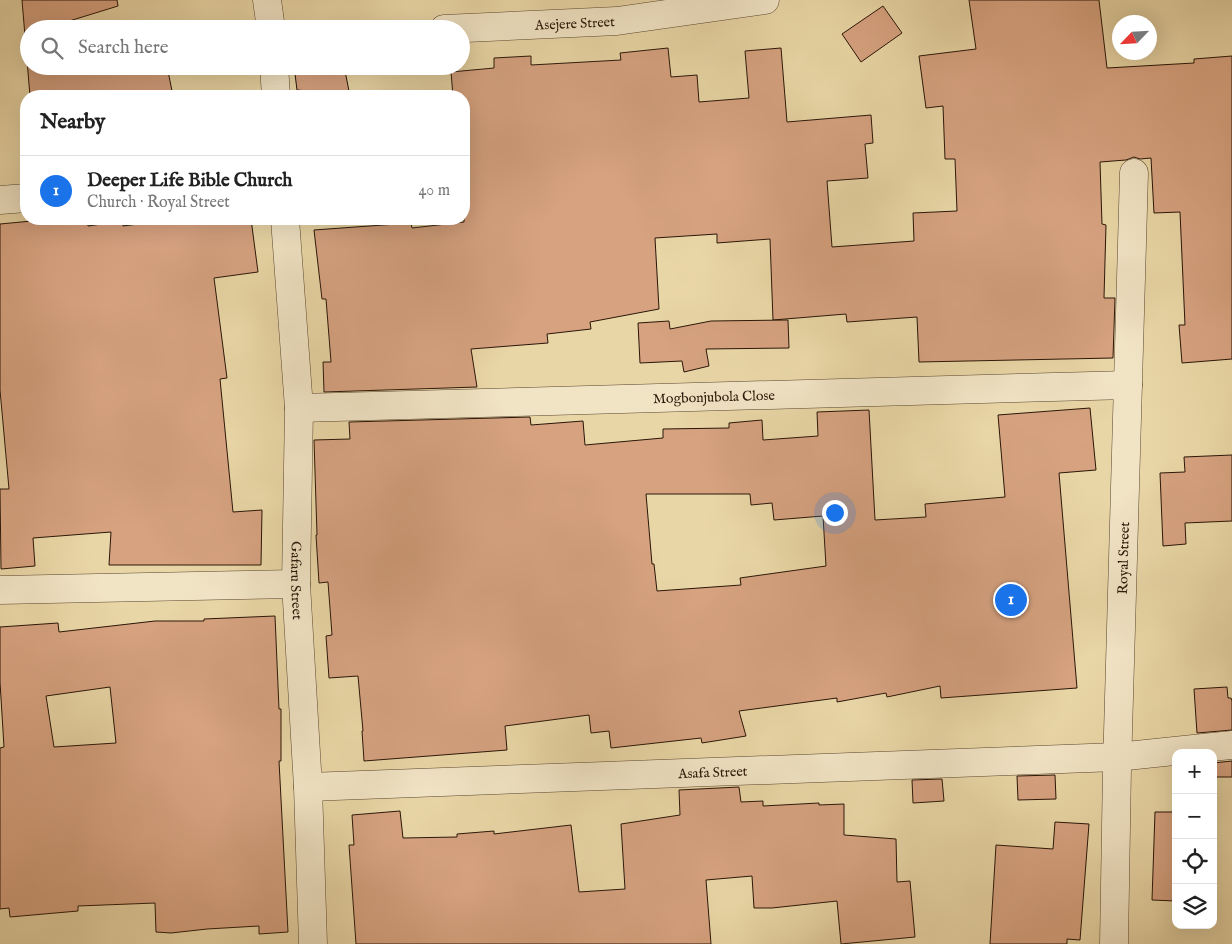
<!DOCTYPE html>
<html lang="en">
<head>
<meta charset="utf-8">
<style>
	:root { --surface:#fff; --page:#f2f2f2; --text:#222; --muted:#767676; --line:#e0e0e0; --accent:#1a73e8 }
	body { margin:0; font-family:"IM FELL English",serif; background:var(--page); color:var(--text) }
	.controls { position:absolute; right:15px; bottom:15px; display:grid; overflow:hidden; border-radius:10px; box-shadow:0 5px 20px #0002 }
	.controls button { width:45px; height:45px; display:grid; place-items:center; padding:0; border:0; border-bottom:1px solid var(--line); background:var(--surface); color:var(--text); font:25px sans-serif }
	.compass { position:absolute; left:1112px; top:15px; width:45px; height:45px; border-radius:50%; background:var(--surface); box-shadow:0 5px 20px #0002; rotate:245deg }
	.you { position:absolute; left:834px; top:512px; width:18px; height:18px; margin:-12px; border:4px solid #fff; border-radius:50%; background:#1a73e8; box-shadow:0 0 0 8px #1a73e833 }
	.badge { display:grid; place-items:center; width:32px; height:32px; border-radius:50%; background:var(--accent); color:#fff; font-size:16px; font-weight:700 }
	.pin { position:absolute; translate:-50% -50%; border:2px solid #fff; box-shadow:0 1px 5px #0006 }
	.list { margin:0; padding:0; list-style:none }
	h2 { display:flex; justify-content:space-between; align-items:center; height:65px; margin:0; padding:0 20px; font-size:21px }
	h2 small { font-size:16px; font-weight:400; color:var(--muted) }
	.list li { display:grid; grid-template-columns:32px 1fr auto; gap:15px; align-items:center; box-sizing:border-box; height:70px; padding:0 20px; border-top:1px solid var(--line) }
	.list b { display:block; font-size:19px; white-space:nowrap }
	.list p { margin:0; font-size:16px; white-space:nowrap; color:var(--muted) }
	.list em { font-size:16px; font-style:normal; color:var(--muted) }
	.icon { flex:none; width:28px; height:28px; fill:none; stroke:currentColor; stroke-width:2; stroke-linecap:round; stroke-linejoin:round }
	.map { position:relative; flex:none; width:1232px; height:944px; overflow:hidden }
	.search { position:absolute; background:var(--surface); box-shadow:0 5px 20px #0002; left:20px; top:20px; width:450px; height:55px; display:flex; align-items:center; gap:12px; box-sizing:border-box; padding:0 18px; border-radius:28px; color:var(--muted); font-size:19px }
	.panel { position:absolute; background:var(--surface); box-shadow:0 5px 20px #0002; left:20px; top:90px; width:450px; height:135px; border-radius:20px }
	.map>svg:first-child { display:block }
</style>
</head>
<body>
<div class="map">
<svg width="1232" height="944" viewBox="0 0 1232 944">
	<rect width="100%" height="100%" fill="#e9d6a6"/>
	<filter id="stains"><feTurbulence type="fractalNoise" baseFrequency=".004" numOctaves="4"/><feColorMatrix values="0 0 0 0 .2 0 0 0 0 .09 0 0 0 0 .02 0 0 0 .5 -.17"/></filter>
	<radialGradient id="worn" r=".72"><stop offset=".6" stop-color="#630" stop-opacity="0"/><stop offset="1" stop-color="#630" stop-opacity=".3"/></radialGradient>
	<g fill="#d6a280" stroke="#2a1607" fill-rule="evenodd">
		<path d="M22 0H117L118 6 53 26V29H29V66H167L172 91 144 96H30Z"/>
		<path d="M969 0H1099L1107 68 1194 63V59L1232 56V359L1182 363 1179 325H1185L1180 212 1154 213 1151 158 1140 159 1134 157 1126 160 1100 162 1102 224 1106 225 1104 298H1115L1113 358 919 362 917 317 847 322 846 314 773 320 770 239 717 243V234L655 238 659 309 590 322 591 329 547 334 548 343 471 349 477 387 324 392 323 362H331L326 299H322L314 230 411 223 412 228 464 222V96H453L451 72 494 68V58L531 56V65L621 60 620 53 668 48 671 77 697 75 699 102 749 98 745 51 781 48 787 122 871 115 873 143 865 144 868 178 827 181 832 247 914 241 913 213 957 211 955 159H945L943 106 926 108 919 56 976 49Z"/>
		<path d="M883 6 902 33 861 62 842 34Z"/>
		<path d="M294 66H344L350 96H309L308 91 297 90Z"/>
		<path d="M53 219H87L88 226 122 221 123 226 177 219H251L258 272 214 278 227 378 220 379 233 512 262 510 261 565H109L111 532 33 538 35 566 1 569 0 489H9L0 390V224Z"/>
		<path d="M788 320 789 348 706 349 709 366 684 372 682 361 640 363 638 323 669 321 670 329 711 321Z"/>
		<path d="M1090 408 1096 470 1059 473 1077 688 941 698 940 686 887 697 886 693 837 702V698L739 711 746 736 702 743 701 738 611 748 609 731 591 733 589 715 505 726 507 750 364 761 362 731H363L358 676 329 678 326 636 332 635 328 582 319 583 316 535H317L314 440 350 439 349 422 530 417 531 425 583 421 585 445 663 438V429L729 428V423L762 420 763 440 818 436 817 412 869 410 875 520 926 517 925 504 1005 497 998 415ZM646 494H750L751 505 772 503 774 520 823 516 826 566 740 578 741 585 657 591 654 564H652Z"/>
		<path d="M1232 455V521L1185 523 1186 544 1163 546 1160 473 1185 472 1184 457Z"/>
		<path d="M275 616 279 709H281V761H279L288 932 259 934V926L207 929 171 933 156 932 155 903 78 906V911L10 917 9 908 0 909V748L4 747 0 682V627L58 623 59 632 155 621H204V619ZM110 687 116 743 54 747 46 696Z"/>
		<path d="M1227 687 1228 698H1231L1232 701V730L1197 733 1194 689Z"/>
		<path d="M1232 761V777H1213V763Z"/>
		<path d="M1055 775 1056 799 1018 800 1017 776Z"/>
		<path d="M942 779 944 801 913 803 912 780Z"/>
		<path d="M739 787 741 802 763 801V806L819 803V805L844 804V835L896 839 897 882 910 881 915 937 841 944 837 901 772 908H754L752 876 706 880 711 944H356L349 845H354L352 815 400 811 403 838 457 837V834L494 831V834L571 825 579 892 625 889 621 824 680 815 679 790Z"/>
		<path d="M1155 812H1176V901L1152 900Z"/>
		<path d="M1055 822 1089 824 1080 940 1067 939V944H990L996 845 1053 849Z"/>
	</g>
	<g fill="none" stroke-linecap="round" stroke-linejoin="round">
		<g stroke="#5a462f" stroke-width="29">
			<g id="street">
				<path d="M267 0 271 29"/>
				<path id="s1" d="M444 29 617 21 765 0"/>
				<path d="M274 66 276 96"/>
				<path d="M0 200 26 198"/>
				<path id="s2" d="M285 219 299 408 296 584 308 787 313 944"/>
				<path id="s3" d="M299 408 1128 385"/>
				<path d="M0 590 296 584"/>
				<path id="s4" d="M308 787 1117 757 1232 745"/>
				<path id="s5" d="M1114 944 1117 768 1134 173"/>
			</g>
		</g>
		<use href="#street" stroke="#f1e4c5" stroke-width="28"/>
	</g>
	<g text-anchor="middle" stroke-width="4" stroke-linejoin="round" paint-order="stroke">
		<g font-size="14" fill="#2a1607" stroke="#f1e4c5">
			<text dy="5" stroke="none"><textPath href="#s1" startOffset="131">Asejere Street</textPath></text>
			<text dy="5" stroke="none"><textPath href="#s3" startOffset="415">Mogbonjubola Close</textPath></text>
			<text dy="5" stroke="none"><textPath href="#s5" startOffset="386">Royal Street</textPath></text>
			<text dy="5" stroke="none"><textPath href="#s2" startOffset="362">Gafaru Street</textPath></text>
			<text dy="5" stroke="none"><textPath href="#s4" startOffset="405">Asafa Street</textPath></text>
		</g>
	</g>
	<rect width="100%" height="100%" filter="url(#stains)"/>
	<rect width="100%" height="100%" fill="url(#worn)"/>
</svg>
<div class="controls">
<button>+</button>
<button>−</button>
<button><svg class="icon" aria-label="locate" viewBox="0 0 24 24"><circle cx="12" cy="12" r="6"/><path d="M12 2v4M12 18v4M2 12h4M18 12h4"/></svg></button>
<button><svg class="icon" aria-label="layers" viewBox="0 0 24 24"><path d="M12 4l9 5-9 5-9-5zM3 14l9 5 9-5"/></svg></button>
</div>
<svg class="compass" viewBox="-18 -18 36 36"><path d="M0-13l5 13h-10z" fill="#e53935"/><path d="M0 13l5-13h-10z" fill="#767676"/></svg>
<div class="you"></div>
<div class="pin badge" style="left:1011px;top:600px">1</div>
<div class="search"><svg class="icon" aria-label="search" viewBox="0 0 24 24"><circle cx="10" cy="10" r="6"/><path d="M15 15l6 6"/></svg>Search here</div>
<section class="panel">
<h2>Nearby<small></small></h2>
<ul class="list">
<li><span class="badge">1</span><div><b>Deeper Life Bible Church</b><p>Church · Royal Street</p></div><em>40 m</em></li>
</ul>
</section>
</div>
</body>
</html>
